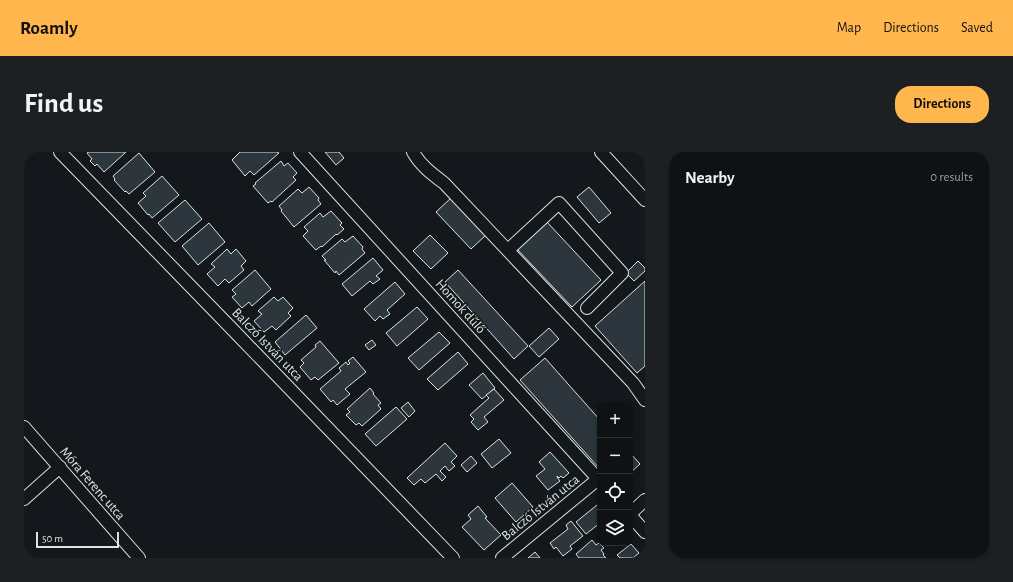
<!DOCTYPE html>
<html lang="en">
<head>
<meta charset="utf-8">
<style>
	:root { --surface:#0f1215; --page:#1d2022; --text:#f1f3f6; --muted:#9b9ea0; --line:#2f3234; --accent:#ffb74d }
	body { margin:0; font-family:"Alegreya Sans",sans-serif; background:var(--page); color:var(--text) }
	.controls { position:absolute; right:12px; bottom:12px; display:grid; overflow:hidden; border-radius:8px; box-shadow:0 2px 6px #0003 }
	.controls button { width:36px; height:36px; display:grid; place-items:center; padding:0; border:0; border-bottom:1px solid var(--line); background:var(--surface); color:var(--text); font:20px sans-serif }
	.scale { position:absolute; left:12px; bottom:10px; width:83px; box-sizing:border-box; padding-left:4px; border:2px solid #d8e6dc; border-top:0; font-size:11px; line-height:14px; white-space:nowrap; color:#d8e6dc; -webkit-text-stroke:3px #14181c; paint-order:stroke }
	.list { margin:0; padding:0; list-style:none }
	h2 { display:flex; justify-content:space-between; align-items:center; height:52px; margin:0; padding:0 16px; font-size:17px }
	h2 small { font-size:13px; font-weight:400; color:var(--muted) }
	.icon { flex:none; width:22px; height:22px; fill:none; stroke:currentColor; stroke-width:2; stroke-linecap:round; stroke-linejoin:round }
	.map { position:relative; flex:none; width:621px; height:406px; overflow:hidden; border-radius:16px }
	header { display:flex; align-items:center; gap:24px; box-sizing:border-box; height:56px; padding:0 20px; background:var(--accent); color:#111 }
	header strong { font-size:19px }
	nav { display:flex; gap:22px; margin-inline-start:auto; font-size:14px }
	.intro { display:flex; align-items:center; justify-content:space-between; box-sizing:border-box; height:96px; padding:0 24px }
	h1 { margin:0; font-size:28px }
	.button { padding:10px 18px; border-radius:16px; background:var(--accent); color:#111; font-size:14px; font-weight:700 }
	main { display:flex; gap:24px; padding:0 24px }
	aside { flex:1; background:var(--surface); border-radius:16px; box-shadow:0 2px 6px #0003 }
	.map>svg:first-child { display:block }
</style>
</head>
<body>
<header>
<strong>Roamly</strong>
<nav><a>Map</a><a>Directions</a><a>Saved</a></nav>
</header>
<div class="intro"><h1>Find us</h1><a class="button">Directions</a></div>
<main>
<div class="map">
<svg width="621" height="406" viewBox="0 0 621 406">
	<rect width="100%" height="100%" fill="#14181c"/>
	<g fill="#2c363c" stroke="#d8e6dc">
		<path d="M65 0H102L80 20 73 12 71 14 66 9 68 7 63 1Z"/>
		<path d="M216 0H253L255 1 230 23 226 19 221 24 208 8Z"/>
		<path d="M301 0H315L320 6 312 13Z"/>
		<path d="M115 1 131 20 105 42 102 39 101 40 90 28 91 27 89 24Z"/>
		<path d="M257 9 260 14 264 11 273 21 269 25 272 28 248 50 247 49 244 51 229 34 232 32 231 31Z"/>
		<path d="M138 24 155 43 128 66 125 62 124 63 114 51 122 44 119 41Z"/>
		<path d="M285 35 295 46 294 48 297 52 270 75 257 59 258 58 255 54 274 37 278 41Z"/>
		<path d="M565 35 587 61 575 71 553 45Z"/>
		<path d="M428 45 463 82 447 97 412 60Z"/>
		<path d="M161 48 178 67 151 90 134 71Z"/>
		<path d="M307 59 318 71 316 73 320 77 313 83 312 82 298 95 297 94 292 98 289 95 279 84 284 79 280 75 296 61 299 65Z"/>
		<path d="M522 69 577 128 548 155 492 96Z"/>
		<path d="M185 71 201 90 174 113 158 94Z"/>
		<path d="M406 83 424 101 407 117 389 99Z"/>
		<path d="M329 84 339 95 338 97 341 101 315 123 312 119 311 121 300 108H302L298 104 318 87 321 90Z"/>
		<path d="M203 97 207 102 212 97 222 109 217 114 220 118 205 131 201 127 194 134 183 122 191 115 187 112Z"/>
		<path d="M349 106 359 118 352 124 356 127 349 132 346 129 328 144 318 132Z"/>
		<path d="M614 109 621 116V119L610 129 602 121Z"/>
		<path d="M231 118 247 137 228 154 225 150 218 156 208 145 212 142 208 138Z"/>
		<path d="M434 118 504 194 490 207 421 130Z"/>
		<path d="M621 129V214L613 221 571 174Z"/>
		<path d="M371 130 381 142 363 158 366 162 359 167 356 164 351 169 340 157Z"/>
		<path d="M250 145 254 149 259 145 269 156 264 161 267 164 252 178 248 174 240 180 230 169 238 162 234 159Z"/>
		<path d="M393 155 404 167 373 194 362 181Z"/>
		<path d="M282 163 293 176 261 203 251 190Z"/>
		<path d="M525 176 535 187 515 205 505 194Z"/>
		<path d="M415 180 426 191 395 218 384 206Z"/>
		<path d="M348 188 352 193 345 198 341 193Z"/>
		<path d="M296 189 315 211 294 228 291 225 287 228 276 215 280 211 277 208 292 195 291 193Z"/>
		<path d="M434 200 444 212 414 238 403 227Z"/>
		<path d="M329 205 342 220 321 237 326 242 313 253 309 248 307 250 296 237 317 219 315 216 322 210 324 213 326 211 324 209Z"/>
		<path d="M521 206 576 268V317L496 228Z"/>
		<path d="M459 221 471 236 458 247 445 233Z"/>
		<path d="M346 236 350 241 349 242 357 251 354 253 357 257 338 274 335 271 332 273 322 263 326 260 323 257Z"/>
		<path d="M470 237 480 248 460 265 464 270 454 278 447 270 450 267 446 263 465 246 462 243Z"/>
		<path d="M384 250 391 259 385 265 377 256Z"/>
		<path d="M372 255 383 267 352 294 341 282Z"/>
		<path d="M475 287 487 301 468 316 457 302Z"/>
		<path d="M421 291 433 304 427 310 431 314 425 319 421 314 416 319 422 325 418 329 412 322 401 331 397 327 390 333 383 326Z"/>
		<path d="M526 300 545 321 539 326 537 324 535 326 533 324V325L536 329 524 338 512 324 521 317 515 310Z"/>
		<path d="M606 301 616 312 606 321Z"/>
		<path d="M447 304 453 311 443 320 437 313Z"/>
		<path d="M488 331 509 355 492 370 471 346Z"/>
		<path d="M573 353 576 357V371L562 382 552 370Z"/>
		<path d="M454 354 463 365 461 366 477 383 460 398 438 375 447 367 444 363Z"/>
		<path d="M547 369 559 384 546 394 548 397 539 404 532 395 530 397 526 391 544 377 542 373Z"/>
		<path d="M568 388 572 393 575 391 580 396 577 398 580 402 579 403 582 406H555L552 402Z"/>
		<path d="M607 392 615 401 609 406H596L593 403Z"/>
		<path d="M511 400 516 406H504Z"/>
	</g>
	<g fill="none" stroke-linecap="round" stroke-linejoin="round">
		<g stroke="#d8e6dc" stroke-width="14">
			<g id="minor">
				<path d="M36 0 211 180 429 406"/>
				<path d="M276 0 576 329"/>
				<path d="M389 0C396 13 408 22 420 31L609 231 621 248"/>
				<path d="M577 0 621 48"/>
				<path d="M484 98 535 51 598 121 563 156"/>
				<path d="M0 275 115 406"/>
				<path d="M0 347 36 315"/>
				<path d="M606 362 621 348"/>
				<path d="M606 363 621 380"/>
				<path d="M478 406 574 327"/>
			</g>
		</g>
		<use href="#minor" stroke="#14181c" stroke-width="12"/>
	</g>
	<g text-anchor="middle" stroke-width="3" stroke-linejoin="round" paint-order="stroke">
		<g font-size="14" fill="#d8e6dc" stroke="#14181c">
			<text transform="translate(437 154) rotate(48)" y="5">Homok dűlő</text>
			<text transform="translate(244 192) rotate(46)" y="5">Balczó István utca</text>
			<text transform="translate(69 331) rotate(49)" y="5">Móra Ferenc utca</text>
			<text transform="translate(516 355) rotate(-39)" y="5">Balczó István utca</text>
		</g>
	</g>
</svg>
<div class="controls">
<button>+</button>
<button>−</button>
<button><svg class="icon" aria-label="locate" viewBox="0 0 24 24"><circle cx="12" cy="12" r="6"/><path d="M12 2v4M12 18v4M2 12h4M18 12h4"/></svg></button>
<button><svg class="icon" aria-label="layers" viewBox="0 0 24 24"><path d="M12 4l9 5-9 5-9-5zM3 14l9 5 9-5"/></svg></button>
</div>
<div class="scale">50 m</div>
</div>
<aside>
<h2>Nearby<small>0 results</small></h2>
<ul class="list">
</ul>
</aside>
</main>
</body>
</html>
